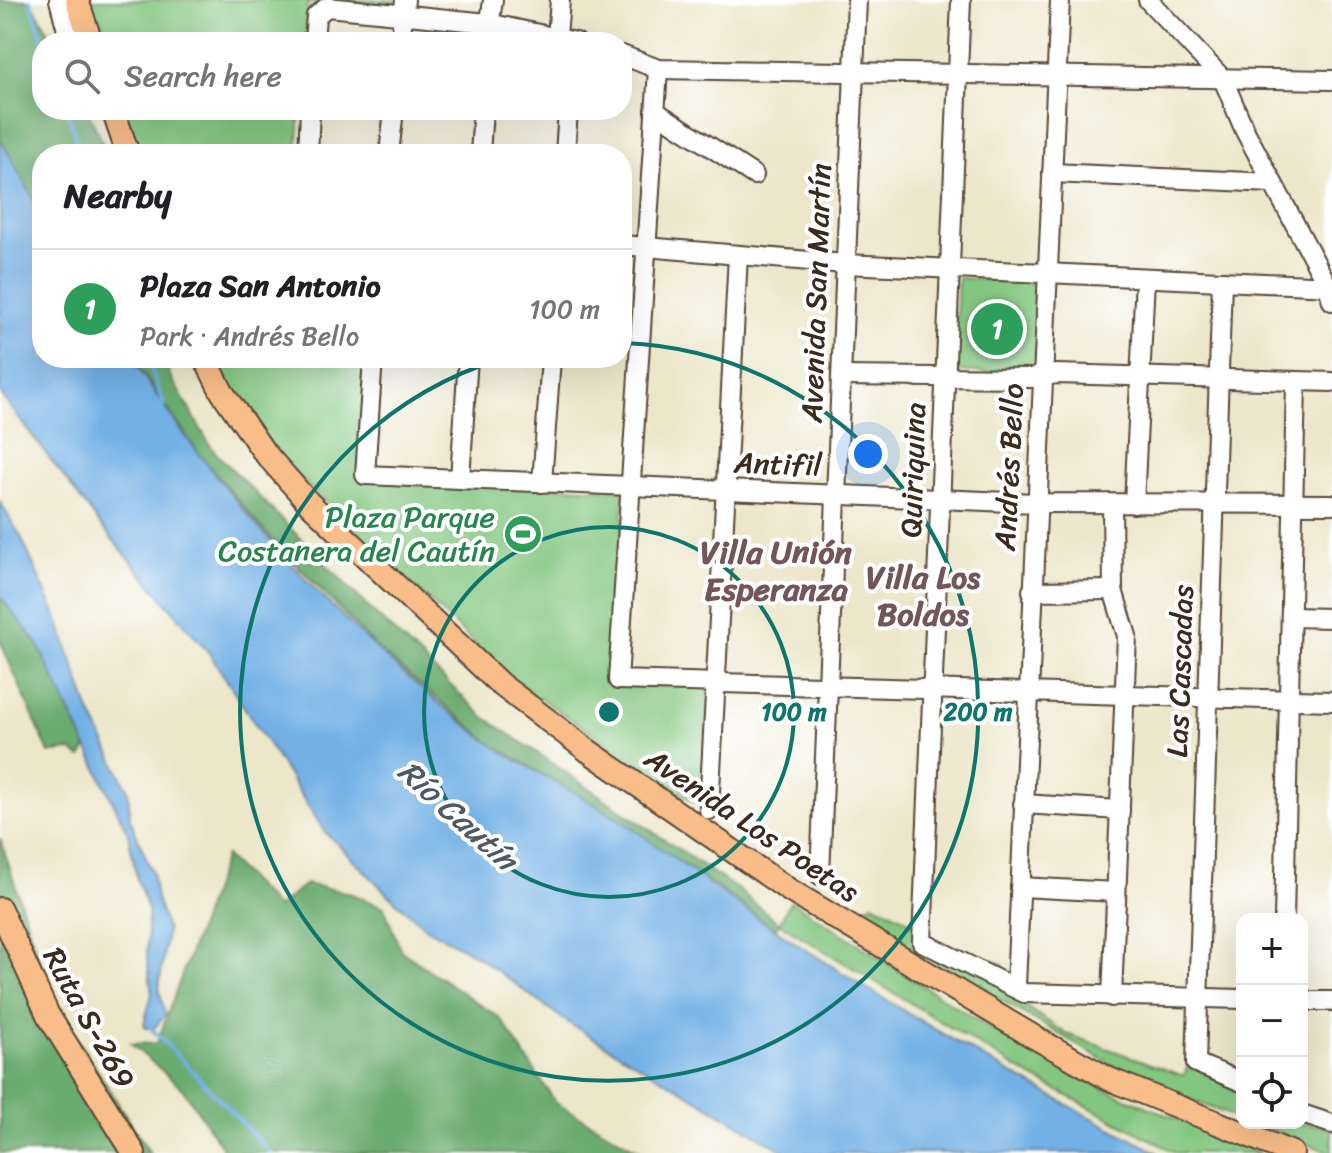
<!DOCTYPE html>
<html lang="en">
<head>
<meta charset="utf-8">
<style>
	:root { --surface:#fff; --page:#f2f2f2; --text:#202124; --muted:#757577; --line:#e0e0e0; --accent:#111827 }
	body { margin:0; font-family:Sriracha,sans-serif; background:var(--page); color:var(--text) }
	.controls { position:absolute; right:24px; bottom:24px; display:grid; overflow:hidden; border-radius:16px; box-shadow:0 8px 32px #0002 }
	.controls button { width:72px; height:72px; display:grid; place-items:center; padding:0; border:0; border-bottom:2px solid var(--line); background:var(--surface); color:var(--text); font:40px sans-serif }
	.you { position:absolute; left:868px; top:454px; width:28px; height:28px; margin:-20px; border:6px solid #fff; border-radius:50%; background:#1a73e8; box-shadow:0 0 0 12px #1a73e833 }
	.badge { display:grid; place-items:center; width:52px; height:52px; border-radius:50%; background:var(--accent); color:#fff; font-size:26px; font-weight:700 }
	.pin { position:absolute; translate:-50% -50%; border:4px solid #fff; box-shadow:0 2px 8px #0006 }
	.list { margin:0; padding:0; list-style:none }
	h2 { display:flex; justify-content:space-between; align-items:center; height:104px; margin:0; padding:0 32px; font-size:34px }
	h2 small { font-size:26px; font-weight:400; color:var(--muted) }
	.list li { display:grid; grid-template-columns:52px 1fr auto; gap:24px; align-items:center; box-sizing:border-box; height:120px; padding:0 32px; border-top:2px solid var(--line) }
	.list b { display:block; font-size:30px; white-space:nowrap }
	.list p { margin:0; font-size:26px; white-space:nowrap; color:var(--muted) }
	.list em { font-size:26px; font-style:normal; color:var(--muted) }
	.icon { flex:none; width:44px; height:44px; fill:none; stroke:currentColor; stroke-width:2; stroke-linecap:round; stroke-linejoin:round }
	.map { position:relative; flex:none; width:1332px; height:1153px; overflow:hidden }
	.search { position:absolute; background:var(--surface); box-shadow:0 8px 32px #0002; left:32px; top:32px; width:600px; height:88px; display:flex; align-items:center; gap:20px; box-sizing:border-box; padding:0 28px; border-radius:32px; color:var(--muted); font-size:30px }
	.panel { position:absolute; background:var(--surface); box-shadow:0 8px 32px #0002; left:32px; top:144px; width:600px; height:224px; border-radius:32px }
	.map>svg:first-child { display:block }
</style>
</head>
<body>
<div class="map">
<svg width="1332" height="1153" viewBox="0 0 1332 1153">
	<rect width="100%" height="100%" fill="#fff"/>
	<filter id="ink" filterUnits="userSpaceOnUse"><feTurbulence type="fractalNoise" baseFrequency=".0125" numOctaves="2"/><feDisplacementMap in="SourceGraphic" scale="16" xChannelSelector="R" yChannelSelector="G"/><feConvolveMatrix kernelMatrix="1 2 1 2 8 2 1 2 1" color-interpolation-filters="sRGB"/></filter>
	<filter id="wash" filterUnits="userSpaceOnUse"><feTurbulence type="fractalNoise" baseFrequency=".006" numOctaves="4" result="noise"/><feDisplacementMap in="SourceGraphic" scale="32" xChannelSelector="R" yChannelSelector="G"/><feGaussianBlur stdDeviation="1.8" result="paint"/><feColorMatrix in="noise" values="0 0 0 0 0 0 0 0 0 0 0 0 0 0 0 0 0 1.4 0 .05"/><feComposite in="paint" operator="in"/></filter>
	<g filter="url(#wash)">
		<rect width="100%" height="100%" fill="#ece7cb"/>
		<g fill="#83c680" stroke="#5f784f" stroke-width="2">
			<path d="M85 0H395V4L308 3 305 42H98Z"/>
			<path d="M120 110H300L297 154H133Z"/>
			<path d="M958 278 1040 282 1036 375 954 371Z"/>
			<path d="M212 358H366L359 477 624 490 615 683 707 684 703 808 513 680 269 448Z"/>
			<path d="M791 901C882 958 970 1020 1066 1070 1129 1103 1196 1124 1261 1153H1176L1028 1075 779 923Z"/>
			<path d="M873 903 906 919 930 944 1003 964V980L1026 999 1023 1005 1067 1034 1184 1076 1188 1065 1242 1088V1120L1133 1077 853 914Z"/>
			<path d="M1251 1123H1302L1332 1128V1153Z"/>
		</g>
		<g fill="#6aab6e" stroke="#526a46" stroke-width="2">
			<path d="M0 0H30L55 42H42V110H87L108 154H42V215L0 138Z"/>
			<path d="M132 358H166L170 376 213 450 374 613 483 716 737 889 779 923 776 929 620 820 493 745 381 652 266 533 202 458Z"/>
			<path d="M0 596 37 643 87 748 81 758 70 750 49 753 0 641Z"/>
			<path d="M0 838 52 1000 150 1153H0Z"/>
			<path d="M225 856 277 908 305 884 346 892 384 907 401 951 500 1018 556 1103 644 1153H226L183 1089 131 1044 157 1043Z"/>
		</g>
		<g fill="#72b0e5" stroke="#566d82" stroke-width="2">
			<path d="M0 138 42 215V358H132C221 498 342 630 474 731 519 766 573 789 620 820 666 851 709 885 755 916 884 1003 1020 1081 1158 1153H787L570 1024 478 957 428 929 395 901 325 832 209 653 98 522 0 393Z"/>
			<path d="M0 502 21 537 58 620 90 712 128 790 130 819 152 872 156 898 167 930 159 988 165 1015 154 1028H146L144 1024 152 994 147 957 148 910 137 879 128 833 37 643 0 596Z"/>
		</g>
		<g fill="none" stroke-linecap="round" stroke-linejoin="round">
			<g stroke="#72b0e5" stroke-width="4">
				<path d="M30 0 44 42"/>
				<path d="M67 110 81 154"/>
				<path d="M148 358 164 406"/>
				<path d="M151 1024V1028L271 1153"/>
			</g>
		</g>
	</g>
	<g filter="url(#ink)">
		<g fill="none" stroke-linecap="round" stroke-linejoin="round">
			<g stroke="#564638" stroke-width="22">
				<g id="minor">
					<path d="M59 0 70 42"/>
					<path d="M961 0 922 942 1024 993 1242 999"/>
					<path d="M1148 0 1223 79 1245 131 1328 286 1332 301"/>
					<path d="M557 37 560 0"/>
					<path d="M314 42 316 16 327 7 488 23 576 42"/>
					<path d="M400 42 405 0"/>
					<path d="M487 42 493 0"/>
					<path d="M622 55 658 69 1332 80"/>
					<path d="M658 69 618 680 1332 701"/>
					<path d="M655 111 754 175"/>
					<path d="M308 154 310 110"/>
					<path d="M389 154 394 110"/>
					<path d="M480 154 483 110"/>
					<path d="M565 154 568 110"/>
					<path d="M1052 173 1272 183"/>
					<path d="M622 245 845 264 1332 286"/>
					<path d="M1222 281 1196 1063 1242 1082"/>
					<path d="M373 358 365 475 1035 503 1332 504"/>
					<path d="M841 376 1031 378 1057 374 1332 382"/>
					<path d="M460 479 468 358"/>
					<path d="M542 483 551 358"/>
					<path d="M1134 504 1145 278"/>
					<path d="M1032 591 1113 590"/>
					<path d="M1291 617 1332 618"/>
					<path d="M1023 804 1120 810"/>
					<path d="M709 810 738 255"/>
					<path d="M820 875 857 0"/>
					<path d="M1020 887 1116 892"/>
					<path d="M1284 919 1296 382"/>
					<path d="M1016 986 1060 0"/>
					<path d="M1112 997 1127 636 1113 590 1112 504"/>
					<path d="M1302 1001H1332"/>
					<path d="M1302 1114 1332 1124"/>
				</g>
			</g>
			<g stroke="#564638" stroke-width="26">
				<g id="major">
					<path d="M77 0 91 42"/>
					<path d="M113 110 128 154"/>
					<path d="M205 358 222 392 264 452 309 503 500 684 587 750 789 890 1034 1037 1109 1079 1292 1153"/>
					<path d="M0 909 48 1015 134 1153"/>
				</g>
			</g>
			<use href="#minor" stroke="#fff" stroke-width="18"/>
			<use href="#major" stroke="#f8bd89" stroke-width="22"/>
		</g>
	</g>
	<g fill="none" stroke="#0f766e" stroke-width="4">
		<circle cx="609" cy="712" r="185"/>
		<path d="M625 343A369 369 0 1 1 504 358"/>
	</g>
	<defs>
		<g id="stadium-disc" transform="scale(2)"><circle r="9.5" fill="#2e9e5b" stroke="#fff"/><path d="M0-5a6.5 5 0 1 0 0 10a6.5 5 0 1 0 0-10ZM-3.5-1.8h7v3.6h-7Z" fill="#fff"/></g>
	</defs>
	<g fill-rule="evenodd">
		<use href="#stadium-disc" x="523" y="534"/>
	</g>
	<g text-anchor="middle" stroke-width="8" stroke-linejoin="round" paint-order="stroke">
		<g font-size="30" fill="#3b2a1e" stroke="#fff">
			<text transform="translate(816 293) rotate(-88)" y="10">Avenida San Martín</text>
			<text transform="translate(778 464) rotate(2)" y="10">Antifil</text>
			<text transform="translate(1009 467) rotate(-87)" y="10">Andrés Bello</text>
			<text transform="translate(913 470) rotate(-88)" y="10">Quiriquina</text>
			<text transform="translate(1180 671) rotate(-88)" y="10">Las Cascadas</text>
			<text transform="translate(752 825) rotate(34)" y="10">Avenida Los Poetas</text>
			<text transform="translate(89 1018) rotate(61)" y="10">Ruta S-269</text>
		</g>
		<g font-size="30" fill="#27864d" stroke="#fff" text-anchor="end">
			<text x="495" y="527">Plaza Parque<tspan x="495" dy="34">Costanera del Cautín</tspan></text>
		</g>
		<g font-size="32" font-weight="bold" fill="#74555b" stroke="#fff">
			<text x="776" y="563">Villa Unión<tspan x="776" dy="37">Esperanza</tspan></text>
			<text x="923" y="588">Villa Los<tspan x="923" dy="37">Boldos</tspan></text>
		</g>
		<g font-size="32" font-style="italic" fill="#4e5964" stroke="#fff">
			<text transform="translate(458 815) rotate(42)" y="11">Río Cautín</text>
		</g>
	</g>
	<circle cx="609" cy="712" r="12" fill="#0f766e" stroke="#fff" stroke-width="4"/>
	<g font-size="24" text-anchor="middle" font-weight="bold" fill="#0f766e" stroke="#fff" stroke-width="8" stroke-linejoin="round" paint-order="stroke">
		<text x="794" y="720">100 m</text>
		<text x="978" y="720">200 m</text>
	</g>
</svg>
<div class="controls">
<button>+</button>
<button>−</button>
<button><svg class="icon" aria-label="locate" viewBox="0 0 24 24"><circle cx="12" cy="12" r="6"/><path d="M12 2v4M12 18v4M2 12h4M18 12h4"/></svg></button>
</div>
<div class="you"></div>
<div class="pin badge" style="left:997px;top:329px;background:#2e9e5b">1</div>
<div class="search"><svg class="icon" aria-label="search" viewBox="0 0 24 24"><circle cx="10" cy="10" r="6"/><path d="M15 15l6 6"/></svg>Search here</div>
<section class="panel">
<h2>Nearby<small></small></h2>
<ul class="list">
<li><span class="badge" style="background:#2e9e5b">1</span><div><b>Plaza San Antonio</b><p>Park · Andrés Bello</p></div><em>100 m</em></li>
</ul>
</section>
</div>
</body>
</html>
